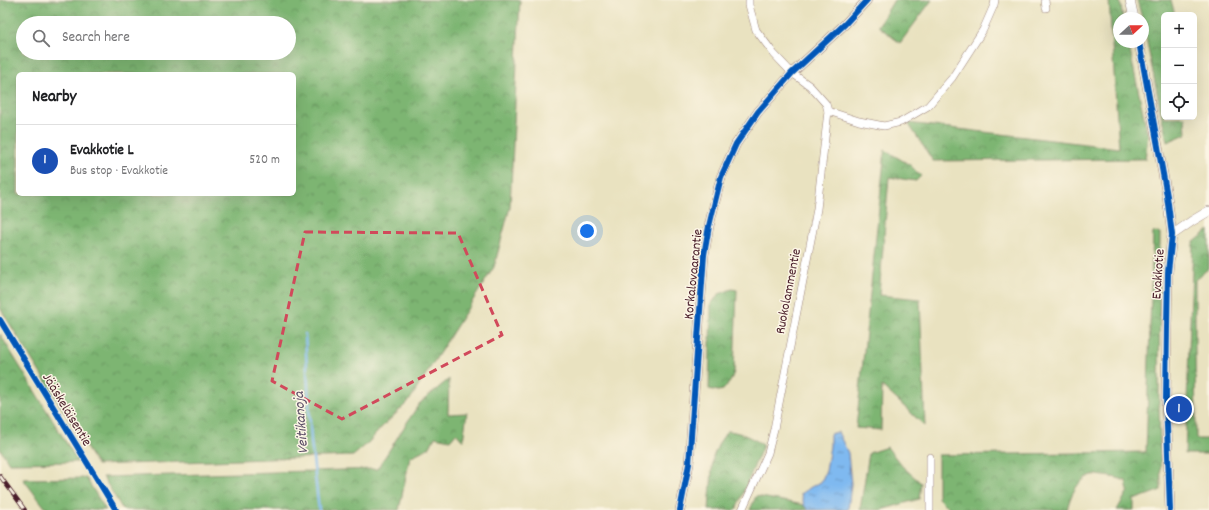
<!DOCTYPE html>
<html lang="en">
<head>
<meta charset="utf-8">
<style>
	:root { --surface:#fff; --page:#f6f6f6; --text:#202124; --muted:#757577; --line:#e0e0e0; --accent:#d1495b }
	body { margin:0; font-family:Dekko,sans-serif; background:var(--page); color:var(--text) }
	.controls { position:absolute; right:12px; top:12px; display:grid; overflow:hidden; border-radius:6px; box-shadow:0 4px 16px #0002 }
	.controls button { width:36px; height:36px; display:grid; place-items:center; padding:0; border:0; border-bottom:1px solid var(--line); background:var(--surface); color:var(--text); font:20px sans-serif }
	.compass { position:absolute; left:1113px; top:12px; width:36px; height:36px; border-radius:50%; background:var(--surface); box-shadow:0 4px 16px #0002; rotate:69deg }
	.you { position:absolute; left:587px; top:231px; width:14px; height:14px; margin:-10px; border:3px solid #fff; border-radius:50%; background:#1a73e8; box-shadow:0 0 0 6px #1a73e833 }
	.badge { display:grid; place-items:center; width:26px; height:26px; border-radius:50%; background:var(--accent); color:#fff; font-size:13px; font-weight:700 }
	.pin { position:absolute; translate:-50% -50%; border:2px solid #fff; box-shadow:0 1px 4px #0006 }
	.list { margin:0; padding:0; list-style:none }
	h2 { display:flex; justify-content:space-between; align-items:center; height:52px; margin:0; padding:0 16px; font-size:17px }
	h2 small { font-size:13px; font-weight:400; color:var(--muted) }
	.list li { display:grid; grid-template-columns:26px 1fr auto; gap:12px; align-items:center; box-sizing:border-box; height:72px; padding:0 16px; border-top:1px solid var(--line) }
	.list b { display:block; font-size:15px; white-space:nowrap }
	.list p { margin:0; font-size:13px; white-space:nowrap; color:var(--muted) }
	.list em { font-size:13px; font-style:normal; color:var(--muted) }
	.icon { flex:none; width:22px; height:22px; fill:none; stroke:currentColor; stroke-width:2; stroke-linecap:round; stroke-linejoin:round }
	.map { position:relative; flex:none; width:1209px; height:510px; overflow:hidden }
	.search { position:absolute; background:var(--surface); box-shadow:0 4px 16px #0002; left:16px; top:16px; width:280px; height:44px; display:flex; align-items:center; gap:10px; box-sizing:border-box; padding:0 14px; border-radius:22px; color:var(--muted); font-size:15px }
	.panel { position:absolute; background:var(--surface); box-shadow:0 4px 16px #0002; left:16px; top:72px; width:280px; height:124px; border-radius:6px }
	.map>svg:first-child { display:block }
</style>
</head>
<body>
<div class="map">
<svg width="1209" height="510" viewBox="0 0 1209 510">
	<defs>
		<pattern id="forest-crowns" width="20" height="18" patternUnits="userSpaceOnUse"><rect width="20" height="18" fill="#7db572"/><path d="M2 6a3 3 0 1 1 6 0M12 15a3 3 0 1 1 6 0" fill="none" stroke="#68935e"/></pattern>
		<pattern id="water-ripples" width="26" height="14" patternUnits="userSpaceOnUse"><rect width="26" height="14" fill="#7fb9f0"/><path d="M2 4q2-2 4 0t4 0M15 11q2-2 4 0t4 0" fill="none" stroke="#6a96c3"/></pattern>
	</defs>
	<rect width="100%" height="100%" fill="#fcf5e5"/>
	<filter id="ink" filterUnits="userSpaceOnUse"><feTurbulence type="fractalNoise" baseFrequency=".025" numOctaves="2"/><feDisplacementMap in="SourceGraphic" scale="8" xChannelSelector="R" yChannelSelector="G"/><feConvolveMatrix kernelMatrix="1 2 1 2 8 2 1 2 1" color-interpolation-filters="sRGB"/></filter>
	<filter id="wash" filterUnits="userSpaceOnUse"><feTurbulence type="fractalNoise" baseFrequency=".012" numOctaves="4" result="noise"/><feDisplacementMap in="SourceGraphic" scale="16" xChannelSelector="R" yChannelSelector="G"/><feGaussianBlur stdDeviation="0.9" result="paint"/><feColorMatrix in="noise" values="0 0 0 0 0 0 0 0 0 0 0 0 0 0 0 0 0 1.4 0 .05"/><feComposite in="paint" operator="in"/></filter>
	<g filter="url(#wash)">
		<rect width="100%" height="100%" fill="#e9e2c0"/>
		<g fill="url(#forest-crowns)" stroke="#646a4e" fill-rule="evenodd">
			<path d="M0 0H520L510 207 494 267 409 401 381 428 368 443 353 456 97 465 0 308ZM23 23H289V53H23ZM18 74H294V194H18Z"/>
			<path d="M894 0H932L900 43 878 26Z"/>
			<path d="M1109 0 1120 1 1123 18H1119V42H1128L1148 136 1145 159 933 161 908 123 1119 148Z"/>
			<path d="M1137 0H1171L1175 15H1164V117H1185L1186 134 1167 142 1143 23V18H1142Z"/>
			<path d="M885 150 910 165 921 176 916 181 889 177 879 295 920 299 925 426 882 386 881 430 856 428Z"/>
			<path d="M1209 230V268L1195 280V348L1196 439H1209V454H1185L1193 243Z"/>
			<path d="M1153 232 1160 233 1159 403 1161 490 1134 500V510H1117L1128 491 1126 481C1119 478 1113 477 1105 476 1101 476 1096 474 1092 475 1077 480 1070 496 1067 510H954L945 505 938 498V455L1146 452Z"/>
			<path d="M732 289 737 290 734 372 730 382 723 390 718 391 709 389 711 304 719 294Z"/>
			<path d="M0 334 78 462 9 463 0 449Z"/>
			<path d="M449 379 448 414 467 413 463 441 456 433 450 440 435 437 430 447 410 457 399 510H123L103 477 377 469 419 404Z"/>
			<path d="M727 431C738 431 755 439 763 445L736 510H709L713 457 719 443Z"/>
			<path d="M887 447 902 466 921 483 919 499 881 510H860L869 453Z"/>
			<path d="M86 478 106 510H47L23 479Z"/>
			<path d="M756 496 804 505 808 510H750Z"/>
		</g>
		<path fill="url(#water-ripples)" stroke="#646c8e" d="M838 432 848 453 851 484 848 510H808L804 505 801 494 811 487 821 482 826 471 830 446V434Z"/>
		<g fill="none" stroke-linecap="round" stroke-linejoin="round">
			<path stroke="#7fb9f0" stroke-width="2.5" d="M305 334 311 441 319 510"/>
		</g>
	</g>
	<g filter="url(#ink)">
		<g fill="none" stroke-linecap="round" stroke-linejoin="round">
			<g stroke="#9a8076" stroke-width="8">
				<g id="minor">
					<path d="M749 0V5L756 30 774 54 792 73 810 86 826 104 828 111 859 121 884 126 901 122 928 106 952 78 983 30 994 5 995 0"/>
					<path d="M1045 0 1046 8"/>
					<path d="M930 457V510"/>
					<path d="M742 510 768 453 774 429 817 209 828 111"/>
				</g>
			</g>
			<g stroke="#9a8076" stroke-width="10">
				<g id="tertiary">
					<path d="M1130 0 1134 18"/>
					<path d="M1139 42 1167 196 1172 235 1168 272 1167 327 1166 398 1170 510"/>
					<path d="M1172 235 1192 221 1209 211"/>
					<path d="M680 510 689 464 704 255 709 226 721 177 736 144 758 112 792 73 845 24 867 0"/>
				</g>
			</g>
			<use href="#minor" stroke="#fff" stroke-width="7"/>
			<use href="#tertiary" stroke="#fff" stroke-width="9"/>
			<g stroke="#4a1f2b" stroke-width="4">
				<path id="rail" d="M0 476 25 510"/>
			</g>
			<use href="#rail" stroke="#fcf5e5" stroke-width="2.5" stroke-dasharray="8" stroke-linecap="butt"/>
			<g stroke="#fcf5e5" stroke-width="8">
				<g id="cycleway">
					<path d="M1139 42 1167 196 1172 235 1168 272 1167 327 1166 398 1170 510"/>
					<path d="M0 320 116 510"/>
					<path d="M680 510 689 464 704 255 709 226 721 177 736 144 758 112 792 73 845 24 867 0"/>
				</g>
			</g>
			<use href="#cycleway" stroke="#0057b8" stroke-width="6"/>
		</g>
	</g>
	<path fill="none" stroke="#d1495b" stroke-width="3" stroke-dasharray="8 5" stroke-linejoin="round" d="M305 232 458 233 502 335 342 419 272 381Z"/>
	<g text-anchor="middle" stroke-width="3" stroke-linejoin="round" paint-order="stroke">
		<g font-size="14" fill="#4a1f2b" stroke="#fcf5e5">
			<text transform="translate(692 274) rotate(-84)" y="5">Korkalovaarantie</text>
			<text transform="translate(1157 274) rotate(-86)" y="5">Evakkotie</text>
			<text transform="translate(787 291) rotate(-79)" y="5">Ruokolammentie</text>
			<text transform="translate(68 409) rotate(59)" y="5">Jääskeläisentie</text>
		</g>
		<g font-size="15" font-style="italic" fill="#5a4d66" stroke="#fcf5e5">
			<text transform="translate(300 423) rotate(-94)" y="5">Veitikanoja</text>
		</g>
	</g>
</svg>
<div class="controls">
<button>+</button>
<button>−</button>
<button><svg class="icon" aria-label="locate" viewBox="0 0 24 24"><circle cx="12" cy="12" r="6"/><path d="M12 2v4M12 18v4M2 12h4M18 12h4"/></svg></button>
</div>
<svg class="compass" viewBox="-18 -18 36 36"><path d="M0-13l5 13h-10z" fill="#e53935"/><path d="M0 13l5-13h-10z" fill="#757577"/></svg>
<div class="you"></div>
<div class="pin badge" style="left:1179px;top:409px;background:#1a4fb4">1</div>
<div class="search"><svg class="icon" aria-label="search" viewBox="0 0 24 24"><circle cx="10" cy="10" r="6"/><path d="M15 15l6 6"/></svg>Search here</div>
<section class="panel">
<h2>Nearby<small></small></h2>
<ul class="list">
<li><span class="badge" style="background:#1a4fb4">1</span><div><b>Evakkotie L</b><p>Bus stop · Evakkotie</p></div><em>520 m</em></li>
</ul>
</section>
</div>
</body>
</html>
